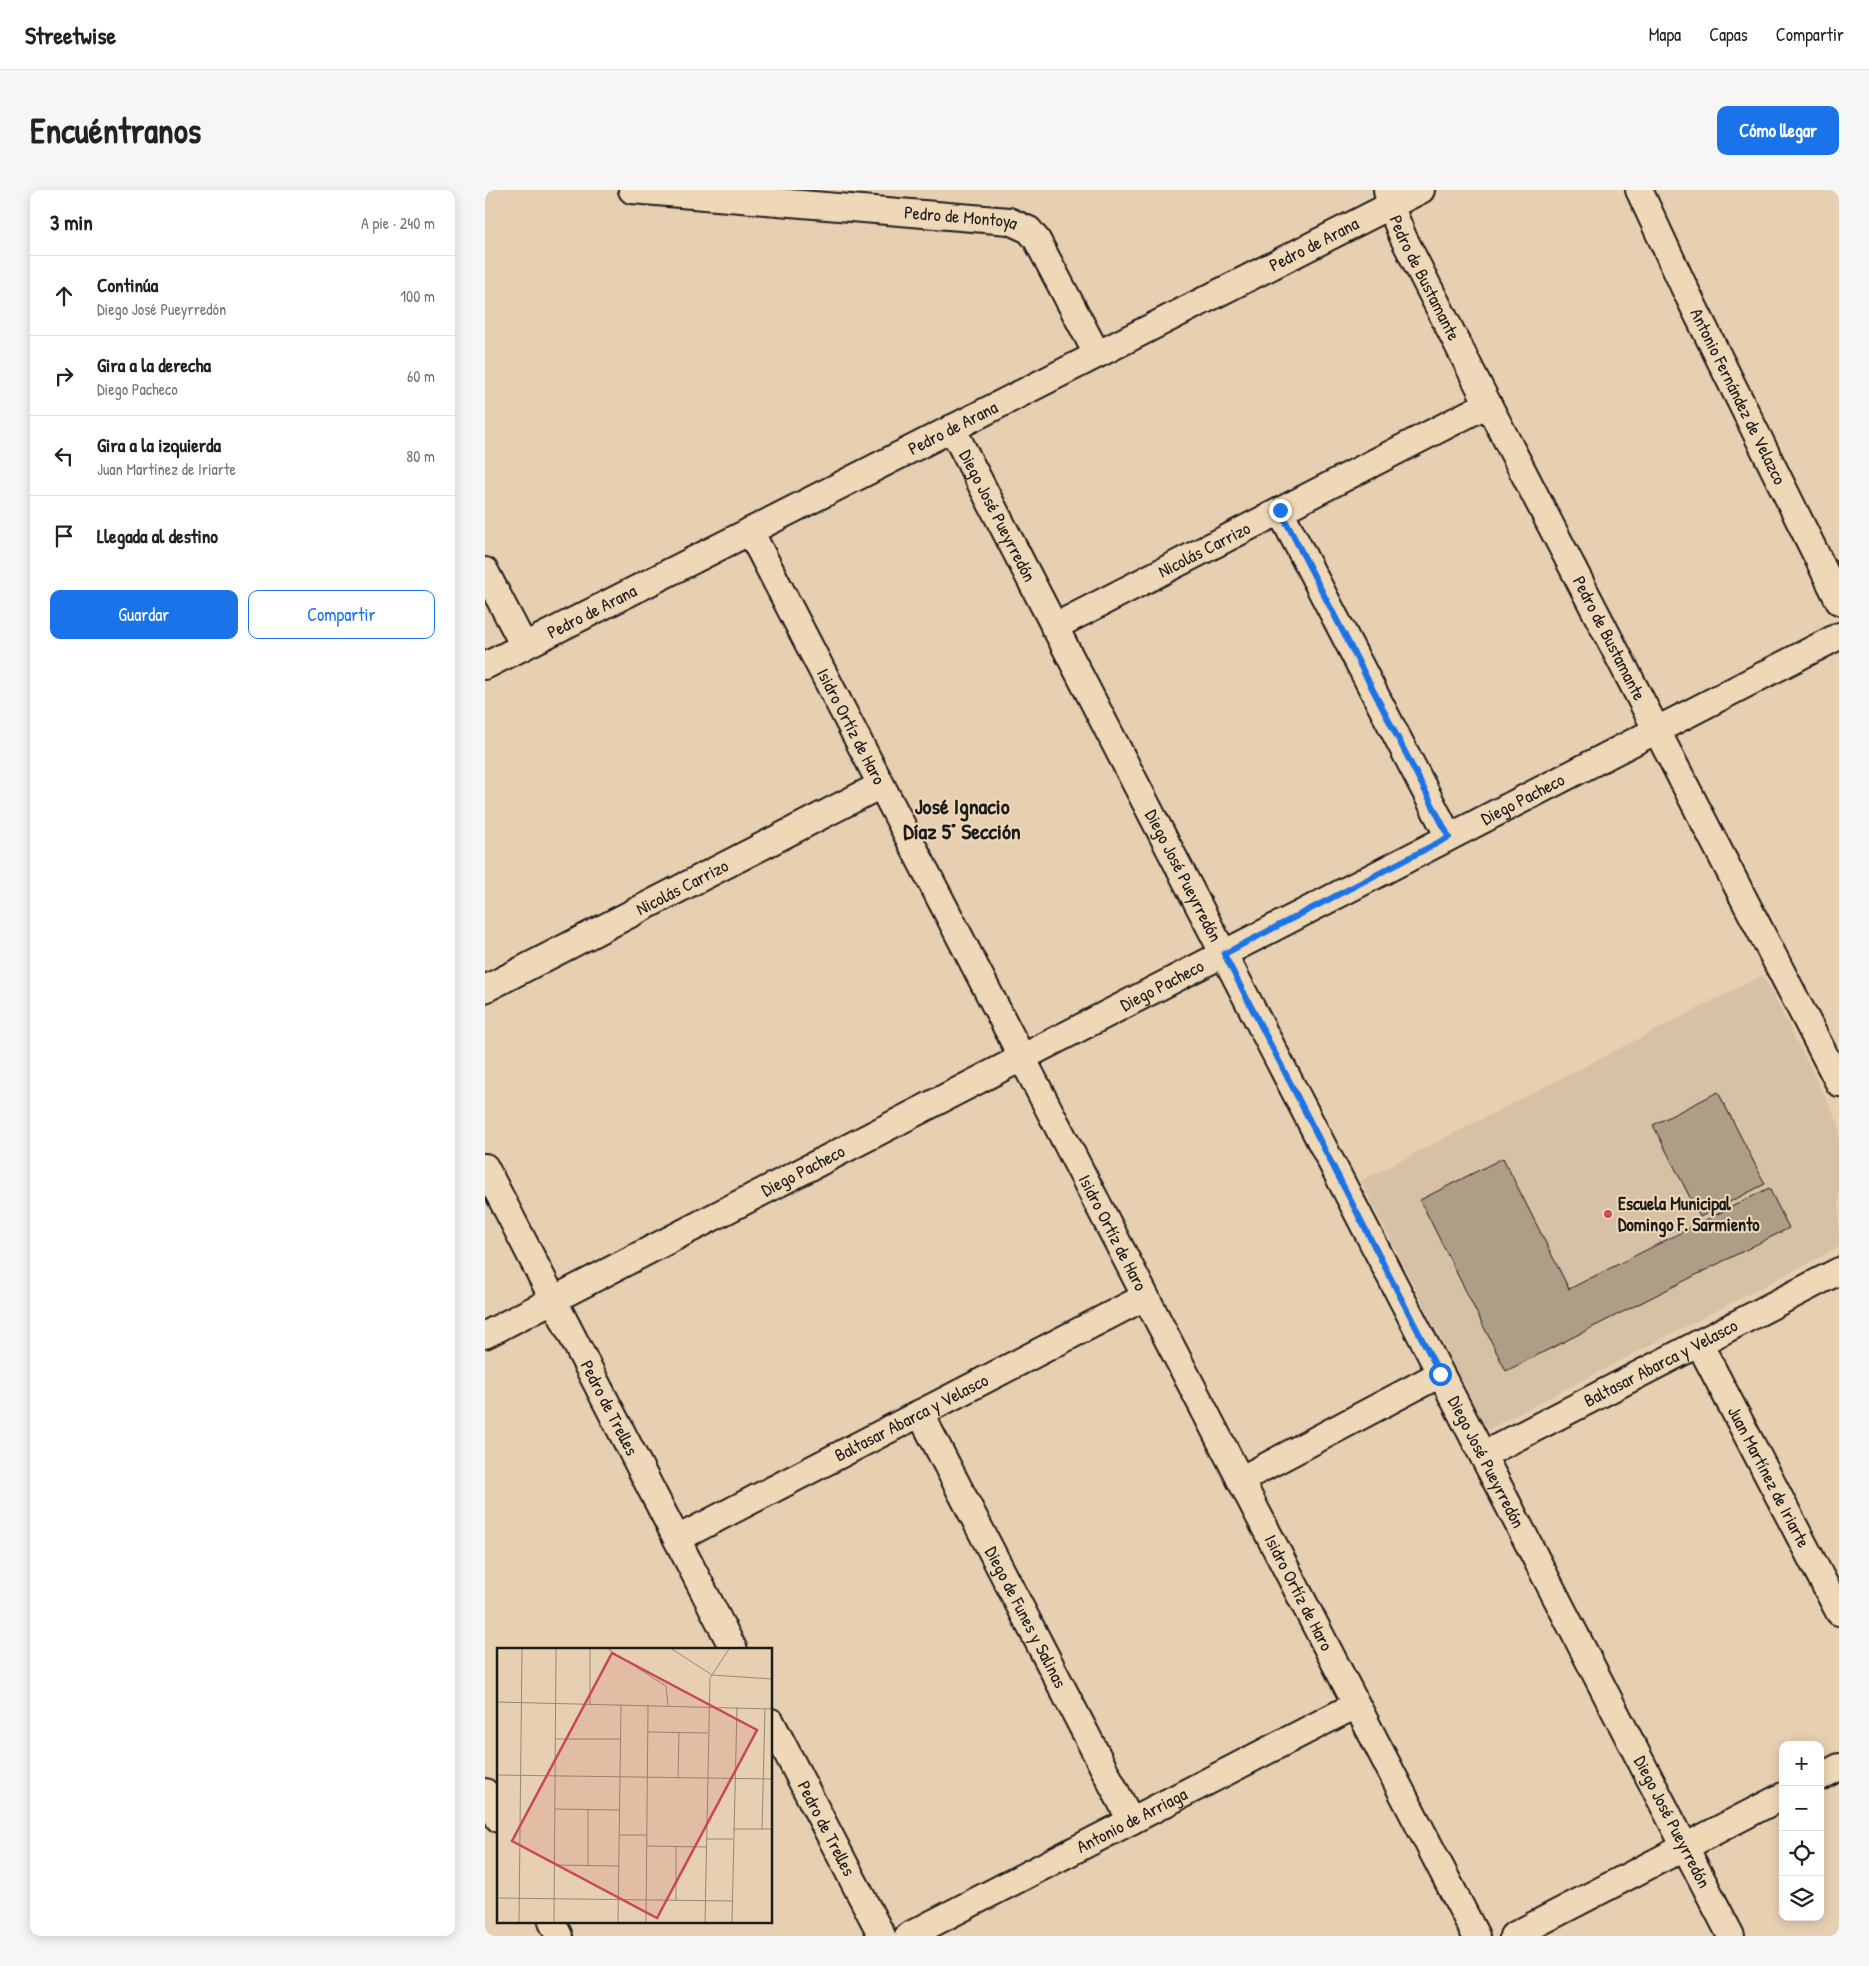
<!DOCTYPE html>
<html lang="es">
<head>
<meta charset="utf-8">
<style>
	:root { --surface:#fff; --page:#f6f6f6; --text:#222; --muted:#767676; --line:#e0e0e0; --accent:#1a73e8 }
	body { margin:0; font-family:"Patrick Hand",sans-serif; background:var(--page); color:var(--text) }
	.controls { position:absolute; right:15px; bottom:15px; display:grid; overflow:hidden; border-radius:10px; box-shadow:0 2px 12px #0003 }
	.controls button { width:45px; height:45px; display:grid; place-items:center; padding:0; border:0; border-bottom:1px solid var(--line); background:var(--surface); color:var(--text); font:25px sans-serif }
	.stop { position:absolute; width:15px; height:15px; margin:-11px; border:4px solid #1a73e8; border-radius:50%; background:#fff }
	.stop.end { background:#1a73e8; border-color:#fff; box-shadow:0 1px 5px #0008 }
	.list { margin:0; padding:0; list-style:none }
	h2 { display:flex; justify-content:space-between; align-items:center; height:65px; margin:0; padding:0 20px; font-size:21px }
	h2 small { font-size:16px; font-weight:400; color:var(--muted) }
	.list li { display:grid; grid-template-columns:32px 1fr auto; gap:15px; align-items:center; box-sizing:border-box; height:80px; padding:0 20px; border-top:1px solid var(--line) }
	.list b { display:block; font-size:19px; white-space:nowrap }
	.list p { margin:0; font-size:16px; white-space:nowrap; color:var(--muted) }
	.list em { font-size:16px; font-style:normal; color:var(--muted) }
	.actions { display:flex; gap:10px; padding:15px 20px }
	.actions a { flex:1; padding:11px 0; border:1px solid var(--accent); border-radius:10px; text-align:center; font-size:18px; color:var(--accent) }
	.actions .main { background:var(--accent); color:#fff }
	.icon { flex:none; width:28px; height:28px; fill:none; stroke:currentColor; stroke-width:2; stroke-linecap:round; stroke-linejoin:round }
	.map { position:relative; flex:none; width:1354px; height:1746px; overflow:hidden; border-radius:10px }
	header { display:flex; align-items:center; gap:30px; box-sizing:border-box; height:70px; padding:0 25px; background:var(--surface); border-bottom:1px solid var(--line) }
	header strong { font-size:24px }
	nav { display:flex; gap:28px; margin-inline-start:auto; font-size:18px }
	.intro { display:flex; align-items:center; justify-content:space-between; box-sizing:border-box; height:120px; padding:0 30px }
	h1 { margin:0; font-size:35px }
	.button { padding:12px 22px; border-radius:10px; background:var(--accent); color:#fff; font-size:18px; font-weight:700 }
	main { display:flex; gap:30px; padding:0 30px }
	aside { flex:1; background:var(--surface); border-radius:10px; box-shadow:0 2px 12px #0003 }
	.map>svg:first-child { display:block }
</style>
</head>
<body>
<header>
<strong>Streetwise</strong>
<nav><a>Mapa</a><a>Capas</a><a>Compartir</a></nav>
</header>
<div class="intro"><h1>Encuéntranos</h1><a class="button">Cómo llegar</a></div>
<main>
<aside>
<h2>3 min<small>A pie · 240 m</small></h2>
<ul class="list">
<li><svg class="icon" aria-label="ahead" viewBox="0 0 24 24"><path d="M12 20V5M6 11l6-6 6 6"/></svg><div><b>Continúa</b><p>Diego José Pueyrredón</p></div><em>100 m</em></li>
<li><svg class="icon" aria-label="right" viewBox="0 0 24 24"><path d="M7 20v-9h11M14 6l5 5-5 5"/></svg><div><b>Gira a la derecha</b><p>Diego Pacheco</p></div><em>60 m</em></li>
<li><svg class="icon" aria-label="left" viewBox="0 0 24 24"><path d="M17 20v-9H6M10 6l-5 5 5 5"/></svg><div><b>Gira a la izquierda</b><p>Juan Martínez de Iriarte</p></div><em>80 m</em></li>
<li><svg class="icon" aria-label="arrive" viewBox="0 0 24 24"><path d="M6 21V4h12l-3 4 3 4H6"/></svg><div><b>Llegada al destino</b></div></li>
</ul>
<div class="actions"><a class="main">Guardar</a><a>Compartir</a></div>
</aside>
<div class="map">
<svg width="1354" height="1746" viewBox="0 0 1354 1746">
	<rect width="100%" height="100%" fill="#e7d0b1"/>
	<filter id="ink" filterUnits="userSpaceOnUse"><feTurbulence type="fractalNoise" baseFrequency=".02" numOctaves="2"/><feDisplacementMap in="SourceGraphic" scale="10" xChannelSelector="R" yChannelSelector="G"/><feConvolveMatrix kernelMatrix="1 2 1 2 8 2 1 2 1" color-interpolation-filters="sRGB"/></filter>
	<g filter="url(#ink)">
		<path fill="#d6c1a5" d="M1278 785 1354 934V1057L1002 1240 876 991Z"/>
		<g fill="#ae9e88" stroke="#1c1c1c">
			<path d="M1233 902 1280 994 1215 1027 1168 935Z"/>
			<path d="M1018 968 1084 1099 1284 998 1304 1038 1021 1181 935 1010Z"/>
		</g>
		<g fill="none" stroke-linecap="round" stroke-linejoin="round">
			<g stroke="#1c1c1c" stroke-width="30">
				<g id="street">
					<path id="s1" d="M147 0 524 31 544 40 552 50 612 164"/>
					<path id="s2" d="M902 0 905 15 918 47 1003 214 1354 893"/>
					<path id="s3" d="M1154 0 1199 97 1354 411"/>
					<path id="s4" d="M467 238 1246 1746"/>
					<path d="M795 321 964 647"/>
					<path id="s5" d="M265 341 991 1746"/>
					<path d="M0 381 39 456"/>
					<path id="s6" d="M569 437 1003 214"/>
					<path id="s7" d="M0 476 936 0"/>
					<path id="s8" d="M0 799 396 595"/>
					<path id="s9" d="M0 977 249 1460"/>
					<path id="s10" d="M0 1145 1354 446"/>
					<path id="s11" d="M1214 1153 1354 1422"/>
					<path id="s12" d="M435 1223 646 1631"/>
					<path id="s13" d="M998 1265 1354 1081"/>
					<path d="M755 1290 955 1184"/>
					<path id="s14" d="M192 1349 660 1107"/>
					<path id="s15" d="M286 1532 397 1746"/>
					<path d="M1335 1587 1354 1577"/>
					<path d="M0 1602 14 1629"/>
					<path d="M67 1732 74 1746"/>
					<path id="s16" d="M423 1746 871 1515"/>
					<path d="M1028 1746 1298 1606"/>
				</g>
			</g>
			<use href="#street" stroke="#efd8b7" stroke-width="26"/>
		</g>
	</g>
	<g fill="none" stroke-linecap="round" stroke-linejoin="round" filter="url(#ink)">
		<path stroke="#1a73e8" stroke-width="6" d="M795 320 964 647 739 764 955 1184"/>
	</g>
	<circle fill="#d1495b" stroke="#efd8b7" stroke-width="2" cx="1123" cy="1024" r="5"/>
	<g text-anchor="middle" stroke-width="4" stroke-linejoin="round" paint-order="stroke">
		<g font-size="18" fill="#1c1c1c" stroke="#efd8b7">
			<text dy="6" stroke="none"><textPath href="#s1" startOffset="330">Pedro de Montoya</textPath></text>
			<text dy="6" stroke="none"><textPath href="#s7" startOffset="930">Pedro de Arana</textPath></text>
			<text dy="6" stroke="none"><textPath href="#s2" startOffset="96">Pedro de Bustamante</textPath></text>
			<text dy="6" stroke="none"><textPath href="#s3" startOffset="229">Antonio Fernández de Velazco</textPath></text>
			<text dy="6" stroke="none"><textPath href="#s7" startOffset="525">Pedro de Arana</textPath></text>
			<text dy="6" stroke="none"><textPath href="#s4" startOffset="99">Diego José Pueyrredón</textPath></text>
			<text dy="6" stroke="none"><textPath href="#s6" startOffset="169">Nicolás Carrizo</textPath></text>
			<text dy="6" stroke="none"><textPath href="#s7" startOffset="120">Pedro de Arana</textPath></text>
			<text dy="6" stroke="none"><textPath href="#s2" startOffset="501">Pedro de Bustamante</textPath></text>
			<text dy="6" stroke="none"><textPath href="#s5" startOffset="220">Isidro Ortíz de Haro</textPath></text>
			<text dy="6" stroke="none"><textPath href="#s10" startOffset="1168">Diego Pacheco</textPath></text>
			<text dy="6" stroke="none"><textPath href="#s4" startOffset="504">Diego José Pueyrredón</textPath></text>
			<text dy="6" stroke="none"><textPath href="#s8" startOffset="222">Nicolás Carrizo</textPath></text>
			<text dy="6" stroke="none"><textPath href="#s10" startOffset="762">Diego Pacheco</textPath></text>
			<text dy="6" stroke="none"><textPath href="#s10" startOffset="358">Diego Pacheco</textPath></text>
			<text dy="6" stroke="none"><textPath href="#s5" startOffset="790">Isidro Ortíz de Haro</textPath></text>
			<text dy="6" stroke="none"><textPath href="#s13" startOffset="200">Baltasar Abarca y Velasco</textPath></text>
			<text dy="6" stroke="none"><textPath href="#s9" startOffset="271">Pedro de Trelles</textPath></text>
			<text dy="6" stroke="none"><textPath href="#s14" startOffset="264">Baltasar Abarca y Velasco</textPath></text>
			<text dy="6" stroke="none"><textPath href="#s4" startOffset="1164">Diego José Pueyrredón</textPath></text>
			<text dy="6" stroke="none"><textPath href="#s11" startOffset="151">Juan Martínez de Iriarte</textPath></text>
			<text dy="6" stroke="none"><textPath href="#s5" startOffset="1195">Isidro Ortíz de Haro</textPath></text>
			<text dy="6" stroke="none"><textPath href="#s12" startOffset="230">Diego de Funes y Salinas</textPath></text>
			<text dy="6" stroke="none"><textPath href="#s16" startOffset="252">Antonio de Arriaga</textPath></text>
			<text dy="6" stroke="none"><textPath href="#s4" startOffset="1569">Diego José Pueyrredón</textPath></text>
			<text dy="6" stroke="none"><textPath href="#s15" startOffset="120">Pedro de Trelles</textPath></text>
		</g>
		<g font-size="18" font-weight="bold" fill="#1c1c1c" stroke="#efd8b7" text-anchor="start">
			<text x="1133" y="1020">Escuela Municipal<tspan x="1133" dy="21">Domingo F. Sarmiento</tspan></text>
		</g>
		<g font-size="22" font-weight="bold" fill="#1c1c1c" stroke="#efd8b7">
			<text x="477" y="624">José Ignacio<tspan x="477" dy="25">Díaz 5° Sección</tspan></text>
		</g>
	</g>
	<g transform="translate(12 1458)">
		<rect width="275" height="275" fill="#e7d0b1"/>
		<path fill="none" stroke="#968875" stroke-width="1" d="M111 1 169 38 171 57M175 1 215 27 275 31M0 54 275 61M93 56V1M151 84 210 85M59 91H123M0 127 275 131M181 130 182 85M58 161 122 162M236 181H275M265 181 268 60M122 187H150M209 191H236M150 198 209 199M57 217 122 218M91 217V161M0 250 235 253M179 252V198M22 274 25 1M57 274 59 1M121 274 124 57M149 274 151 57M208 274 213 30 232 1M235 274 240 59"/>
		<path fill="#c84758" fill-opacity="0.15" stroke="#c84758" stroke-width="2.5" d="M115 5 260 82 160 270 15 193Z"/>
		<rect width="275" height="275" fill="none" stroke="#1c1c1c" stroke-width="2.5"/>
	</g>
</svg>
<div class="controls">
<button>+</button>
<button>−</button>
<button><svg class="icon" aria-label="locate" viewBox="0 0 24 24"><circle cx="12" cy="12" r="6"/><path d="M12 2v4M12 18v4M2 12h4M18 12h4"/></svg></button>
<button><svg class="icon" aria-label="layers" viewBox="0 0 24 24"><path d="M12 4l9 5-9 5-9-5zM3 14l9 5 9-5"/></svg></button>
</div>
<div class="stop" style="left:955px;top:1184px"></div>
<div class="stop end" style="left:795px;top:320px"></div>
</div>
</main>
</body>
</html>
